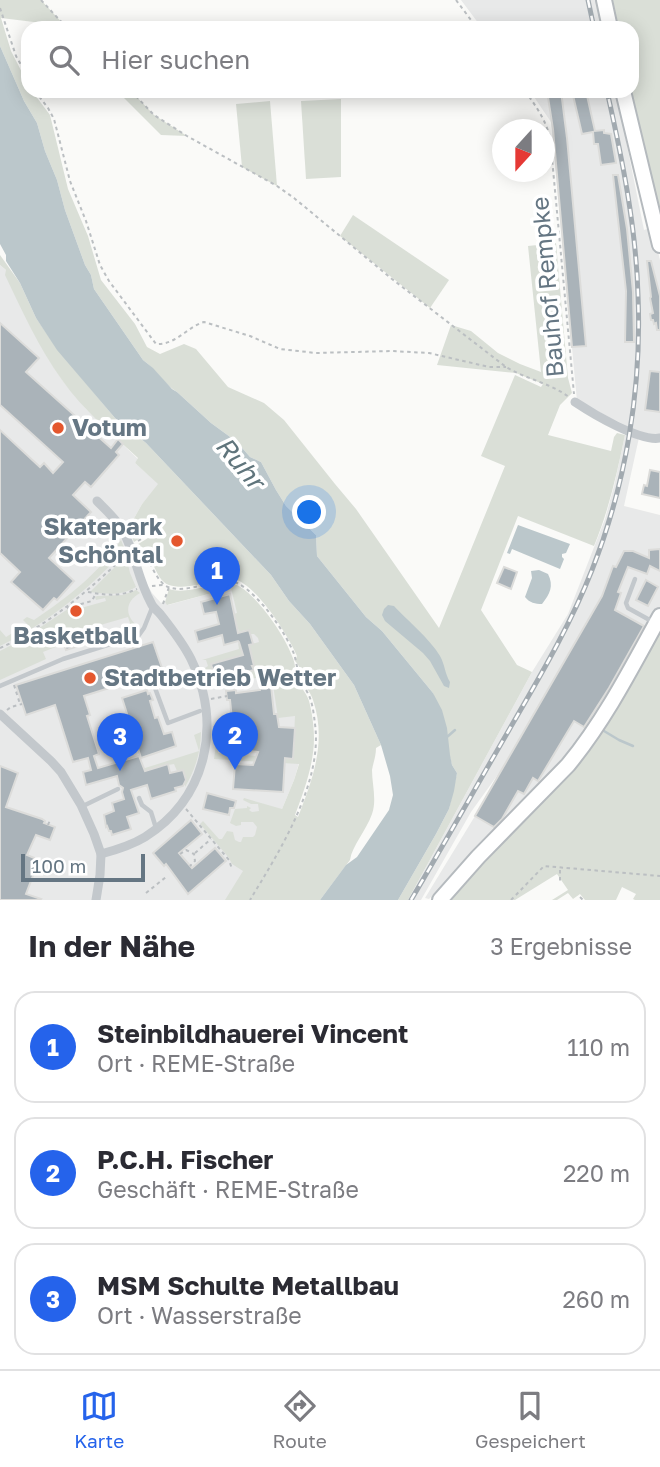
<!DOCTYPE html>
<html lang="de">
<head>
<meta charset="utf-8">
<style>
	:root { --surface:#fff; --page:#f2f2f3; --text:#2b2b33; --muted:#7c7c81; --line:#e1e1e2; --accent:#2563eb }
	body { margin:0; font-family:"Golos Text",sans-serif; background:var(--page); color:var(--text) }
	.compass { position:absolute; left:492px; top:119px; width:63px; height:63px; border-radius:50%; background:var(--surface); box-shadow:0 4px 18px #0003; rotate:201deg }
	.scale { position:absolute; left:21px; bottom:18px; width:124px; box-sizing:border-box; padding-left:7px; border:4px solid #657683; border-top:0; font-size:19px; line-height:24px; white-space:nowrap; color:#657683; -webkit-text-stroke:5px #fff; paint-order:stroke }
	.you { position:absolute; left:310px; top:513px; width:24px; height:24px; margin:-18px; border:5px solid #fff; border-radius:50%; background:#1a73e8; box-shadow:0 0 0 10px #1a73e833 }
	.badge { display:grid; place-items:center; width:46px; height:46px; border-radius:50%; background:var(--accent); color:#fff; font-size:23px; font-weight:700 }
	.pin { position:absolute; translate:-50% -58px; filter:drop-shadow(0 2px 4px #0008) }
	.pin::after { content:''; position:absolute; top:37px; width:24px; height:21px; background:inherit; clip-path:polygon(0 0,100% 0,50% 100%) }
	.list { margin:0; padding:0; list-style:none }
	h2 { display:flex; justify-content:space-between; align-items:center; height:91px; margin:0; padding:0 28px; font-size:30px }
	h2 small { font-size:23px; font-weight:400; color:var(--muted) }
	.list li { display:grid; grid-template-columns:46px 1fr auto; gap:21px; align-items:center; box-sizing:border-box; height:112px; margin:0 14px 14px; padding:0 14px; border:2px solid var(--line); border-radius:21px }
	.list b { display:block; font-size:26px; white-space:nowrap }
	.list p { margin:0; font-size:23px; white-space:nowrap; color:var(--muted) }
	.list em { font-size:23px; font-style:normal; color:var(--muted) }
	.icon { flex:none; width:38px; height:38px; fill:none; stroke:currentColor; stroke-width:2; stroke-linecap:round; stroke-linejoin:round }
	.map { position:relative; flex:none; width:660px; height:900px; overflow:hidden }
	.search { position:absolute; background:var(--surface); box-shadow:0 4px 18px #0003; left:21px; right:21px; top:21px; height:77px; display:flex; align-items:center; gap:18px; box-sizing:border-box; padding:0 24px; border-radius:21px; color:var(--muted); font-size:26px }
	.sheet { height:469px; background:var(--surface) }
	nav { display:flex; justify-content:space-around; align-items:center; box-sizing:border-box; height:98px; border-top:2px solid var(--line); background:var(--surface); font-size:19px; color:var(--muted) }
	nav a { display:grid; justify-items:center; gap:4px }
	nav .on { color:var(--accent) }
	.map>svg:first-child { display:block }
</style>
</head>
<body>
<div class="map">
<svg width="660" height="900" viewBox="0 0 660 900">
	<rect width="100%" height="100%" fill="#fafaf8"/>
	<g fill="#e8e9e9">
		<path d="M461 0H597L603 28H482Z"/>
		<path d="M530 91H616L644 230 652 227 660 260V435L640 433 624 506 660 515V612L636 644 610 696 571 752 429 899 425 898 475 816 499 773 471 812 421 900H408L532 672 568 614 605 519 614 486 627 426 577 401 551 122Z"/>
		<path d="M0 265 6 270 46 355 63 381 87 410 138 459 135 463 159 484 142 504 128 529 135 545 143 577 152 593 161 603 164 601 168 605 231 588 295 695 299 763 294 780 282 809 247 873 229 900H0Z"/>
	</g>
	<g fill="#dadfd7">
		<path d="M0 0H41L67 28H55L42 23 1 18 11 51 28 84V91H32L50 115 68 189 88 236 101 280 135 324 147 347 160 354 184 344 196 349 228 387 264 403 284 420 335 484 356 509 439 628 505 466 481 456 515 375 541 387 543 384 516 373 437 365 451 325 471 331 498 353 520 364 541 372 528 246 556 243 568 378 572 393 560 405 548 435 611 451 614 437 617 433 625 435C617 473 609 510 594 546L518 516 481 610 517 665 532 672 408 900H398L436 834 449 809 457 773 452 765 433 693 382 631 366 617 317 556 316 535 286 506 276 490 261 462 250 457 237 442 211 423 177 392C165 385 156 369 143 360L94 289 91 275 85 265 65 210 57 180 45 151 37 123 24 101 0 46Z"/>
		<path d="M608 0H660V227L627 91H632V28H614Z"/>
		<path d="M117 91H131L154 115 187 136 161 135Z"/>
		<path d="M341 99V177L306 179 301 101Z"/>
		<path d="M270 101 277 186 242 167 236 104Z"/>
		<path d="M353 215 449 280 430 308 340 236Z"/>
		<path d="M0 255 20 283 36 318 58 350 115 418 146 443 271 575 289 601 310 624 354 685 381 745 376 748C376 757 373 763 372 770 372 784 377 800 372 814 367 829 352 846 350 860L320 900H225L243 871 232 864 229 858 200 824 203 821 219 839H222L227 831 233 832 235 840 239 842H241L243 837H253L255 835 257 827 253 822H241V825L236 826 230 823 235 809 247 808V806L251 808 249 810 252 812 259 811 258 804H251L243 800 244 798 282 809 294 780 299 764 214 759 218 731 219 739 239 740H219L218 753 293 759 295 716 278 718 273 685H271L270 676 211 684 205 668 208 666 206 660H202L239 649 238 643 241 647 259 642 258 638 254 634H250L245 630 239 632 236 622 230 623 226 616 237 613 231 588 167 605 165 602 169 589C189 596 222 578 237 585 257 595 285 636 292 656 296 664 295 674 299 682 301 688 307 694 309 701 312 712 314 726 314 738 314 764 304 791 295 815L298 817C313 779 327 741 313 700 311 693 306 688 303 681 300 673 301 667 295 661L297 656C289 637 255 582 233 579 228 578 222 580 217 581 202 583 184 590 169 585 153 579 155 552 135 546L153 535 150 532 134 542 128 529 142 504 158 484 135 463 138 458C112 434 83 410 62 380 39 348 22 311 5 275L6 270 0 265Z"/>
		<path d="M121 540 125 550C89 589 48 623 0 646V630L6 637 27 624 23 620 27 617 34 620C67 598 99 573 121 540Z"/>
		<path d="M126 556 130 573 136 587C121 596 107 594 90 592Z"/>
		<path d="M136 590 140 593C124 602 125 617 139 627L132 629 128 617 73 633 74 637 63 640 64 643 58 644V646L43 652 46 659 0 680V651L21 640 68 609 70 610 80 607 81 608 106 601 105 598 96 600 95 597 97 596 123 595Z"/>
		<path d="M660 616V900H635L633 899 636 894 622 887 616 900H585L580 894 573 899 568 893 557 900H552L568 890 557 874 515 900H448L575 763Z"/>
		<path d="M201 732C201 752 195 770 185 787V785L183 784 186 779 183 770 177 771 174 764 168 765 151 787 147 788 142 769 199 751 194 735Z"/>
	</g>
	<g fill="#bbc7cb">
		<path d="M0 46 24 101 37 123 45 151 57 180 65 210 85 265 91 275 94 289 143 360 153 368 172 389 177 392 211 423 237 442 250 457 261 462 276 490 286 506 316 535 317 556 366 617 382 631 433 693 442 710 447 728 450 755 452 765 457 773 454 791 449 809 436 834 398 900H320L346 865 357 857 389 810 393 795 390 776 381 745 354 685 310 624 289 601 271 575 146 443 115 418 57 350 36 318 20 283 6 261V255L0 244Z"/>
		<path d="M518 525 570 544 566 553 562 554V557L564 559 560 569 512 549 510 554 507 553Z"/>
		<path d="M539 570 548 574C554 586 550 594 542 604 535 604 530 603 525 597L532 578 531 571Z"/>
		<path d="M388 605 394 606C407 620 431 640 440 656 445 665 445 674 450 682L449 688 444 686 430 661 423 653 385 621 382 615 384 609Z"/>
	</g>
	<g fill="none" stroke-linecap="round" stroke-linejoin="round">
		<g stroke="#bbc7cb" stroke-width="2.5">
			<path d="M604 731 619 740 633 746"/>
			<path d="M447 737 455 730"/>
		</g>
	</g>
	<g fill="#aab3b9" stroke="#dcdcda" stroke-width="2">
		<path d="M547 91H561L567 138 586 346 572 347 553 129Z"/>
		<path d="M572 91H586L595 131 604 130V133L611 134 616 163 601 165 598 144H594L593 132 582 134Z"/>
		<path d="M613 175H618L627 229 633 292 634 342H625L626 291Z"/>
		<path d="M647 261H651L660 296V330H657L656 323 654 324 653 320H651L650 314 653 313 650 298 651 297Z"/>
		<path d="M0 323 39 358 26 372 111 448 118 439 123 444 116 452 119 455 91 487 85 482 73 495 91 512 49 558 74 581 57 600 54 598 43 610 11 582 20 572 0 553V430L40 467 44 463 53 473 63 462 0 405Z"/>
		<path d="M650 371 660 372V412L645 410Z"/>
		<path d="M650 470 660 472V498L642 494 644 485 647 486Z"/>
		<path d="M660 549V571L650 566 647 574 628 567 618 592 621 593 615 610 644 626 609 688 586 724 584 727 574 721 538 781 533 778 524 794 518 791 502 819 494 827 475 816 602 596 613 566 616 567 624 551H633L649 558V550Z"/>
		<path d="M504 567 517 572 511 589 497 583Z"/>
		<path d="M646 580 658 587 648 606 636 600Z"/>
		<path d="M230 594 238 633 249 630 253 644 249 645 254 666H252L254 670 224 678 221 667 213 671 211 664 243 655 239 642 238 641 224 645 222 635 198 642 195 631 219 624 216 612 204 614 201 602Z"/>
		<path d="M87 629 91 642 66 650 63 640 74 637 72 633Z"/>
		<path d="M153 642 163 671 84 696 90 715 87 716 99 754 94 756 98 768 139 756 145 771 168 764 170 773 183 770 186 780 183 786 175 788 176 791 154 798 151 799 147 785 131 790 139 813 127 817 131 829 112 835 111 831H109L107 826 106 827 104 815 114 811 112 803 124 799 122 792 123 788 119 785 117 776 86 785 83 772 91 770 88 758 73 762 55 705 26 715 16 685Z"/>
		<path d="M270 676 274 714H277L279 727 295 728 293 759 285 758 283 792 233 789 235 764 253 765 258 752 248 751 250 721H247V717L232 719 230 700H227L226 691 236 690V693L260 690 259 679Z"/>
		<path d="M147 690 148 694 150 693 153 700 150 701 155 718 158 717 164 734 172 732 176 746 141 758 122 698Z"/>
		<path d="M0 766 18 773 6 807 42 819 45 821 44 823 55 827 50 840 36 835 27 855 39 860 26 894 41 899 40 900H0Z"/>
		<path d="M207 793 236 801 234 808H230L229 815 203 809Z"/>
		<path d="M191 820 202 834 179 853 192 868 215 848 226 861 188 894 166 864 164 866 153 853Z"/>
	</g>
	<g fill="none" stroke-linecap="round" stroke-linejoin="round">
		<g stroke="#b5babe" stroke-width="18">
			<g id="primary">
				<path d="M604 0 610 28"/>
				<path d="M623 91 660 245"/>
				<path d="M440 900 478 857 568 765C605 720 632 667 660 616"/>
			</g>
		</g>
		<g stroke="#bbbfc2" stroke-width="2" stroke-dasharray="3.5 3.5" stroke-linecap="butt">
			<path d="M41 0 67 28"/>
			<path d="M456 0 477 28"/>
			<path d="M0 8 16 56 28 77"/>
			<path d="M35 91 48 108 54 119 70 181 86 221 100 265 109 281 156 344C176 345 187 327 204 322L250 336 280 349 316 353 391 351 429 353 489 367H506"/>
			<path d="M131 91 154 115 187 136 277 186 294 198 392 279 506 367C526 379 550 383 569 397"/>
			<path d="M525 91C536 106 545 119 550 137L574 394"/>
			<path d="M138 541 167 522"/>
			<path d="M142 552C151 561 155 579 166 586 187 597 219 573 239 584 260 596 285 631 294 654 296 660 297 668 299 675 301 683 307 690 310 698 313 706 314 716 315 724 323 783 279 852 250 900"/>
			<path d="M152 586 163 585"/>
			<path d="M88 592C105 595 120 597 137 589"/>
			<path d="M163 604 169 587"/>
			<path d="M67 608 92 601 95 595"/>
			<path d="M0 648C10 644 20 638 29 632 65 611 95 584 125 556"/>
			<path d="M14 685 20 704"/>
			<path d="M211 699 227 696"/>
			<path d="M7 710 11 707 22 704"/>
			<path d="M217 721 247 719"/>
			<path d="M186 809 229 860 232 869"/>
			<path d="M48 825 50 820"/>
			<path d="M195 853 211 839"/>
			<path d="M180 854 186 850 194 854 195 861 190 866"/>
			<path d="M560 870V881"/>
			<path d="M146 893 166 877"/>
			<path d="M580 897 583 900"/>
			<path d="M511 900 544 866 660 876"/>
		</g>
		<g stroke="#c3c8cc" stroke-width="4.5">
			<path d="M635 579 626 603 628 608 655 623"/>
			<path d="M190 673 155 688 168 723 200 711"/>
			<path d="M0 686 63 659 139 635 144 628 152 608"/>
			<path d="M139 798 142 805 151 812 156 828"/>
			<path d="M83 806 118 789"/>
		</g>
		<g stroke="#c3c8cc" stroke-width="9">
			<path d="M575 402C593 414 640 442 660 438"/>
			<path d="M97 501C106 510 115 518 122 529 135 552 138 580 151 603 153 608 158 611 161 615 172 629 183 643 191 659 222 724 208 797 145 837 132 845 116 850 101 854"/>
			<path d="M0 714 51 761 61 772 81 805 94 834 101 854 100 875 96 900"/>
		</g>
		<use href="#primary" stroke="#fff" stroke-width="14"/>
		<g stroke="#a2aab0" stroke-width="5">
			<g id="rail">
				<path d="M588 0 594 28"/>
				<path d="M411 900C444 844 476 787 509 730 539 678 570 626 592 570 626 484 642 388 638 295 636 226 622 158 607 91"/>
			</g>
		</g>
		<use href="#rail" stroke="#fff" stroke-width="2.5" stroke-dasharray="8" stroke-linecap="butt"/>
	</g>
	<g fill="#e4572e" stroke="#fff" stroke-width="2.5">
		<circle cx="58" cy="428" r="7"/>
		<circle cx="177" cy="541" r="7"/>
		<circle cx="76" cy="611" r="7"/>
		<circle cx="90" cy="678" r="7"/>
	</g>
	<g text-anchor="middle" stroke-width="7" stroke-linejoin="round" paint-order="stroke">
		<g font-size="24" fill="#657683" stroke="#fff">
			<text transform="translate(548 287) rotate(-95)" y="8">Bauhof Rempke</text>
		</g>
		<g font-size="24" font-weight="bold" fill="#657683" stroke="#fff" text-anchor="start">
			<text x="72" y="436">Votum</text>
			<text x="163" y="535" text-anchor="end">Skatepark<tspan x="163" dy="28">Schöntal</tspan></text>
			<text x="76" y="644" text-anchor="middle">Basketball</text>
			<text x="104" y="686">Stadtbetrieb Wetter</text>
		</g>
		<g font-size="26" font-style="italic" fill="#60757c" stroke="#fff">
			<text transform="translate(240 463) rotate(50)" y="9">Ruhr</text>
		</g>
	</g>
</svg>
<svg class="compass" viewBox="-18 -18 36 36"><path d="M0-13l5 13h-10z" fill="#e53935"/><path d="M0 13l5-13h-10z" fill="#7c7c81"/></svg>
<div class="scale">100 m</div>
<div class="you"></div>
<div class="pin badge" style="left:217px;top:605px">1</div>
<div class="pin badge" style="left:235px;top:770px">2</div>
<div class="pin badge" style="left:120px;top:771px">3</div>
<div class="search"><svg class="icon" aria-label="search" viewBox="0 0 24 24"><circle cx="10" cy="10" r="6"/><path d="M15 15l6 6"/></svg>Hier suchen</div>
</div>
<section class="sheet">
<h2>In der Nähe<small>3 Ergebnisse</small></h2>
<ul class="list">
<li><span class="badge">1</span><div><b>Steinbildhauerei Vincent</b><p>Ort · REME-Straße</p></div><em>110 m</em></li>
<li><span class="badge">2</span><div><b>P.C.H. Fischer</b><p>Geschäft · REME-Straße</p></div><em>220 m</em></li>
<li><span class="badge">3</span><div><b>MSM Schulte Metallbau</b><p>Ort · Wasserstraße</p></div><em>260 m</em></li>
</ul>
</section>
<nav>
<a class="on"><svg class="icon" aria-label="map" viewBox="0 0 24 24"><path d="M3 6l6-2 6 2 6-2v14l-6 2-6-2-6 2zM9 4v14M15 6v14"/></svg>Karte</a>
<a><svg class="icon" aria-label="directions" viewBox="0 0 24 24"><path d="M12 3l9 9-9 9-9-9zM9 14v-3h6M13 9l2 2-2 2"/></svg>Route</a>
<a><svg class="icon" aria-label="saved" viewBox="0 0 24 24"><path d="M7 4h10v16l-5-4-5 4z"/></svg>Gespeichert</a>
</nav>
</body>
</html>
